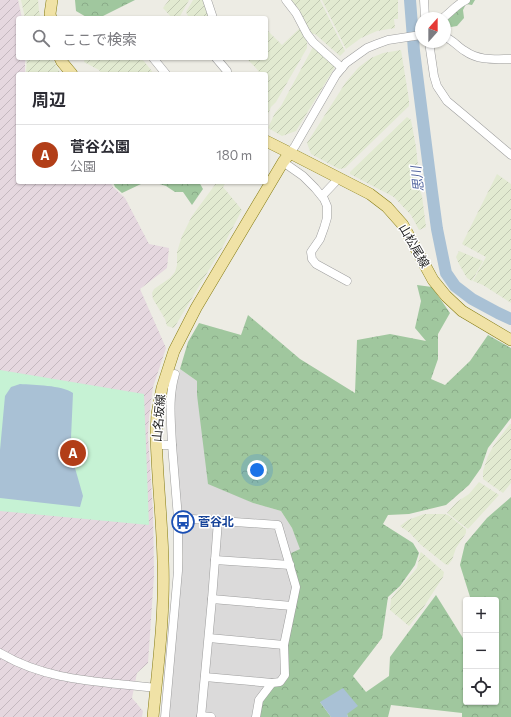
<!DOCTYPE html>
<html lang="ja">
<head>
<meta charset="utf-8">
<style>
	:root { --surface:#fff; --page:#f7f7f7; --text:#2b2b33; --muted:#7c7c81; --line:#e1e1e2; --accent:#b23e18 }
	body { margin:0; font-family:Commissioner,"Noto Sans JP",sans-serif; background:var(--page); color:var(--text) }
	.controls { position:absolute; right:12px; bottom:12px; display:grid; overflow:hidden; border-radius:4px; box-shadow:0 1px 3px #0004 }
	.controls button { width:36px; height:36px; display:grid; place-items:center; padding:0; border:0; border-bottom:1px solid var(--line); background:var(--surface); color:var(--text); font:20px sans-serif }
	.compass { position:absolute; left:415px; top:12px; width:36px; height:36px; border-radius:50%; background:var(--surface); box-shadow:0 1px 3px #0004; rotate:21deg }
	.you { position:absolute; left:257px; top:470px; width:14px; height:14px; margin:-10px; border:3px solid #fff; border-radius:50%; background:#1a73e8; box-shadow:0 0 0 6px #1a73e833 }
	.badge { display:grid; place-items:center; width:26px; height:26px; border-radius:50%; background:var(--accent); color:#fff; font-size:13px; font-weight:700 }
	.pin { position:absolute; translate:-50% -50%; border:2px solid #fff; box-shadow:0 1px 4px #0006 }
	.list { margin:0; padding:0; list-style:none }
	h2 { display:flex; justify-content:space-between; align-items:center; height:52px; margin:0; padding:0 16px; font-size:17px }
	h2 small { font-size:13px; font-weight:400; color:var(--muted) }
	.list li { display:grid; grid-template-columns:26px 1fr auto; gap:12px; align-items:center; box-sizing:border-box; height:60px; padding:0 16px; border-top:1px solid var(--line) }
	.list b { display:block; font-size:15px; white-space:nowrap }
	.list p { margin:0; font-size:13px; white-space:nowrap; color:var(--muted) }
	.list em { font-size:13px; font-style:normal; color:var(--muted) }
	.icon { flex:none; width:22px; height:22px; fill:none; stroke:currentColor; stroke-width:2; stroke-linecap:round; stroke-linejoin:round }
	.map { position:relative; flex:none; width:511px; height:717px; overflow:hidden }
	.search { position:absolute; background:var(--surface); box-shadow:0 1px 3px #0004; left:16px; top:16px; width:252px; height:44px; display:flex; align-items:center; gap:10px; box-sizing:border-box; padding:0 14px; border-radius:4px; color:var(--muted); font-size:15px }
	.panel { position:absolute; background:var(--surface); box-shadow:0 1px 3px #0004; left:16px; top:72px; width:252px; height:112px; border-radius:4px }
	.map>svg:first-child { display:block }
</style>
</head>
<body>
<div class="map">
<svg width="511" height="717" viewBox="0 0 511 717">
	<defs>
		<pattern id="industrial-furrows" width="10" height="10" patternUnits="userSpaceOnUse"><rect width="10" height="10" fill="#e5d7df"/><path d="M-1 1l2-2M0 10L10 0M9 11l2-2" fill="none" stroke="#c4b8bf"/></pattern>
		<pattern id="farmland-furrows" width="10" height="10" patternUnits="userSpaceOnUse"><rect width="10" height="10" fill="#e2ead1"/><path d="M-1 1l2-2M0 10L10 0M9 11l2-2" fill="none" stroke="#c1c8b3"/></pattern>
		<pattern id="forest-crowns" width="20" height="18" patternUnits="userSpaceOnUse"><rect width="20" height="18" fill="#a0c79e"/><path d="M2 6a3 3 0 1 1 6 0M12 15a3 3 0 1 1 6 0" fill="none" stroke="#89aa88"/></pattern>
	</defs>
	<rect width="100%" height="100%" fill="#edece4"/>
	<path fill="#dbdada" d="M180 369 197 381V395L234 494 253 503 281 511 292 528 301 549 293 569 288 675 260 717H168L183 557 173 405Z"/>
	<path fill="url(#industrial-furrows)" d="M0 0H18L22 18H18V58H25V74H18V182H110L113 187 125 198 149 244 169 248 167 268 140 289 166 348 153 387 149 417 148 435 153 512 154 575 148 663 137 673 132 698 143 711 142 717H0Z"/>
	<g fill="url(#farmland-furrows)">
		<path d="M21 0H38L39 11 41 18H25Z"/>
		<path d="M169 0H189L179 18H172L163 8Z"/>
		<path d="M193 0H203L209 18H189L186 12Z"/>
		<path d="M290 0H320L345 51 340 56 315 34H311L298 8Z"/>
		<path d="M322 0H398V19H394L395 28 377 31 361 38 346 49Z"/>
		<path d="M300 28 307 42V48L276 102 271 107 268 114H266V74H261L254 66 246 58H266V34L268 31 282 45Z"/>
		<path d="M313 47 335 67 296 131 282 136 268 128 275 113 281 106Z"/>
		<path d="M401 50 409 100V106L345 168 339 169 311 154 307 143 346 82 359 67 371 58 383 53Z"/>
		<path d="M27 58H52L61 74H26Z"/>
		<path d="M85 58H139L144 61 154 74H102L99 70 84 62Z"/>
		<path d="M407 117 411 120 416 147 418 166 417 181 422 196 426 227 419 230 411 215 394 197 350 174V172Z"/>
		<path d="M497 174 511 184V303L483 285 473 281 486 257 462 244Z"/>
		<path d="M217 182H226L223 187 242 210 222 248 174 328 167 326 165 319 153 299 152 293 154 289 170 278 175 272 177 265V252L182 236 192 216Z"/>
		<path d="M459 251 483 261 472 281 467 278 459 264 456 257Z"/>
		<path d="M510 424H511V483L503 493 483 479V471L488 456 494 445Z"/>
		<path d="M479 482 499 495 468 529 447 513 457 502 469 494Z"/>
		<path d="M424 514H444L448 515 466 529V533L456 548 452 560 448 565 445 564 420 544 410 533 400 526 408 520Z"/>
		<path d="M421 552 444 572 443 577 423 608 409 626 390 610 391 599 396 592 417 568 420 554Z"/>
	</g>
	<g fill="url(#forest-crowns)">
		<path d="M75 0H135L103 16 88 18 76 11Z"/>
		<path d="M469 0H475L472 5 466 4 463 10 464 18 457 26 445 28V20Z"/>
		<path d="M113 182H148L141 184 122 193 115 187Z"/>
		<path d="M153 182H199L203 189 192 205 183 192H175L166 186Z"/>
		<path d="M417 285 432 287 450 313 438 334V359L431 379 445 385 470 361 488 335 511 348V418L488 448 481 468 469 485 446 505 409 514 388 515 383 524 413 543 419 553 415 565 400 586 388 597 382 638 353 676 366 692 389 676 390 657 436 595 466 643V702H496V600H471L460 565 465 544 487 518 511 497V717H462V713L391 705 388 717H348L347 714 320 702 331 717H260L261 701 271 688 283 684 286 647 299 587 289 554 300 549 292 528 281 511 253 503 208 484 197 395V381L180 369 188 342 199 323 241 335 248 315 300 359 355 393 357 340 390 334 426 341 415 328 421 301Z"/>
	</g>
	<path fill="#c6f2d4" d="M0 370 144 394 149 525 0 511Z"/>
	<g fill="#a9c1d5">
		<path d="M20 384C35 385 61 385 73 393L71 438 75 468 83 496 80 507 0 498V450L5 396 11 387Z"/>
		<path d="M343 688 358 706 347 714 348 717H331L320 702Z"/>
	</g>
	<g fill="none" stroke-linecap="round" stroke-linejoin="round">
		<path stroke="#a9c1d5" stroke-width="12" d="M410 0 414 51 432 192 437 229 446 273 455 286 472 299 498 313 511 319"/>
		<g stroke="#9e9e9e" stroke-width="9">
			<g id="minor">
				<path d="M207 0 213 18"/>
				<path d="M286 0 296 13 307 34 313 42 342 68"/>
				<path d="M424 0 425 18"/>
				<path d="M443 18C451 12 457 4 466 0"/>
				<path d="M445 37C453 40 458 47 465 51 479 61 495 59 511 59"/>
				<path d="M429 42 434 76 437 86 447 101 465 116 511 155"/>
				<path d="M153 58 166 74"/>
				<path d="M216 58 227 71V74"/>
				<path d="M290 153 295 146 336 75 346 63 367 48 377 44 388 40 421 35"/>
				<path d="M283 162 303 176 315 188 324 199 327 206V218L324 228 320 239 311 252 312 259 316 264 347 281"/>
				<path d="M322 196 339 178"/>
				<path d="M156 445H172L178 518V571L165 717"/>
				<path d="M172 445C171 420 168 398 175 374"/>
				<path d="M178 518 278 525 296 587 284 645 285 675 280 682 272 683 259 700 256 717"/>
				<path d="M215 560 290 565"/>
				<path d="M212 599 292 606"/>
				<path d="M209 638 284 645"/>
				<path d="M0 653C49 682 101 681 156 688"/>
				<path d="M205 677 272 683"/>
				<path d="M201 716 211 717"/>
				<path d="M201 717 212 599 218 521"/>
			</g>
		</g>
		<g stroke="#847b12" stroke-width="12">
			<g id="major">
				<path d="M51 18 50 14 52 0"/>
				<path d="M60 58 62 62 72 74"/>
				<path d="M266 141 290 153 370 194 387 207 403 225 433 280 446 296 462 311 511 340"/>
				<path d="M153 717C158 665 165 613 163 561 162 519 157 476 156 433L157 414 162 388 174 351 196 308 283 162 290 153"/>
			</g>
		</g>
		<use href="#minor" stroke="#fff" stroke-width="8"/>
		<use href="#major" stroke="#f0e2a6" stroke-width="11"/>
	</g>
	<defs>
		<g id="bus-ring" transform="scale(1.15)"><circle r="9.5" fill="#fff" stroke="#1a4fb4" stroke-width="1.5"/><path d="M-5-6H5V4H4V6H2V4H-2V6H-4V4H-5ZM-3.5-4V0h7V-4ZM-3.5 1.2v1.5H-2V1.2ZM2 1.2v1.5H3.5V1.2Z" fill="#1a4fb4"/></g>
	</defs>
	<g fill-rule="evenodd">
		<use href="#bus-ring" x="183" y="522"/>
	</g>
	<g text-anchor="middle" stroke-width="3" stroke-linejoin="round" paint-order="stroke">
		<g font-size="12" fill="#1d1d1d" stroke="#fff">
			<text transform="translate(414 246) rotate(60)" y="4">山松尾線</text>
			<text transform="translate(159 418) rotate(-85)" y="4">山名坂線</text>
		</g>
		<g font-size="12" font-weight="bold" fill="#164399" stroke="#fff" text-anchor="start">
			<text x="198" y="526">菅谷北</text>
		</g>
		<g font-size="13" font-style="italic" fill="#5568a1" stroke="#fff">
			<text transform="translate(417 179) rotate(-97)" y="5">思川</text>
		</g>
	</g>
</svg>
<div class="controls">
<button>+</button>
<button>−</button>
<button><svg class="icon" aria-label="locate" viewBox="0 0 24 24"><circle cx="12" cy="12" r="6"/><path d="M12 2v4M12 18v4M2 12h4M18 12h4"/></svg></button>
</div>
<svg class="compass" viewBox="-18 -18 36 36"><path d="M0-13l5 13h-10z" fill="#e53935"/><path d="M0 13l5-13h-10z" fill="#7c7c81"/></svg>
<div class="you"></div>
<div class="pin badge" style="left:73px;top:453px">A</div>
<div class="search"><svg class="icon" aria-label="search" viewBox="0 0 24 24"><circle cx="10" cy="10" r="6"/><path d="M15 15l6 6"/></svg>ここで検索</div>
<section class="panel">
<h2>周辺<small></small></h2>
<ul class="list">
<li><span class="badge">A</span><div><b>菅谷公園</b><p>公園</p></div><em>180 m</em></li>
</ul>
</section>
</div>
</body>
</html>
